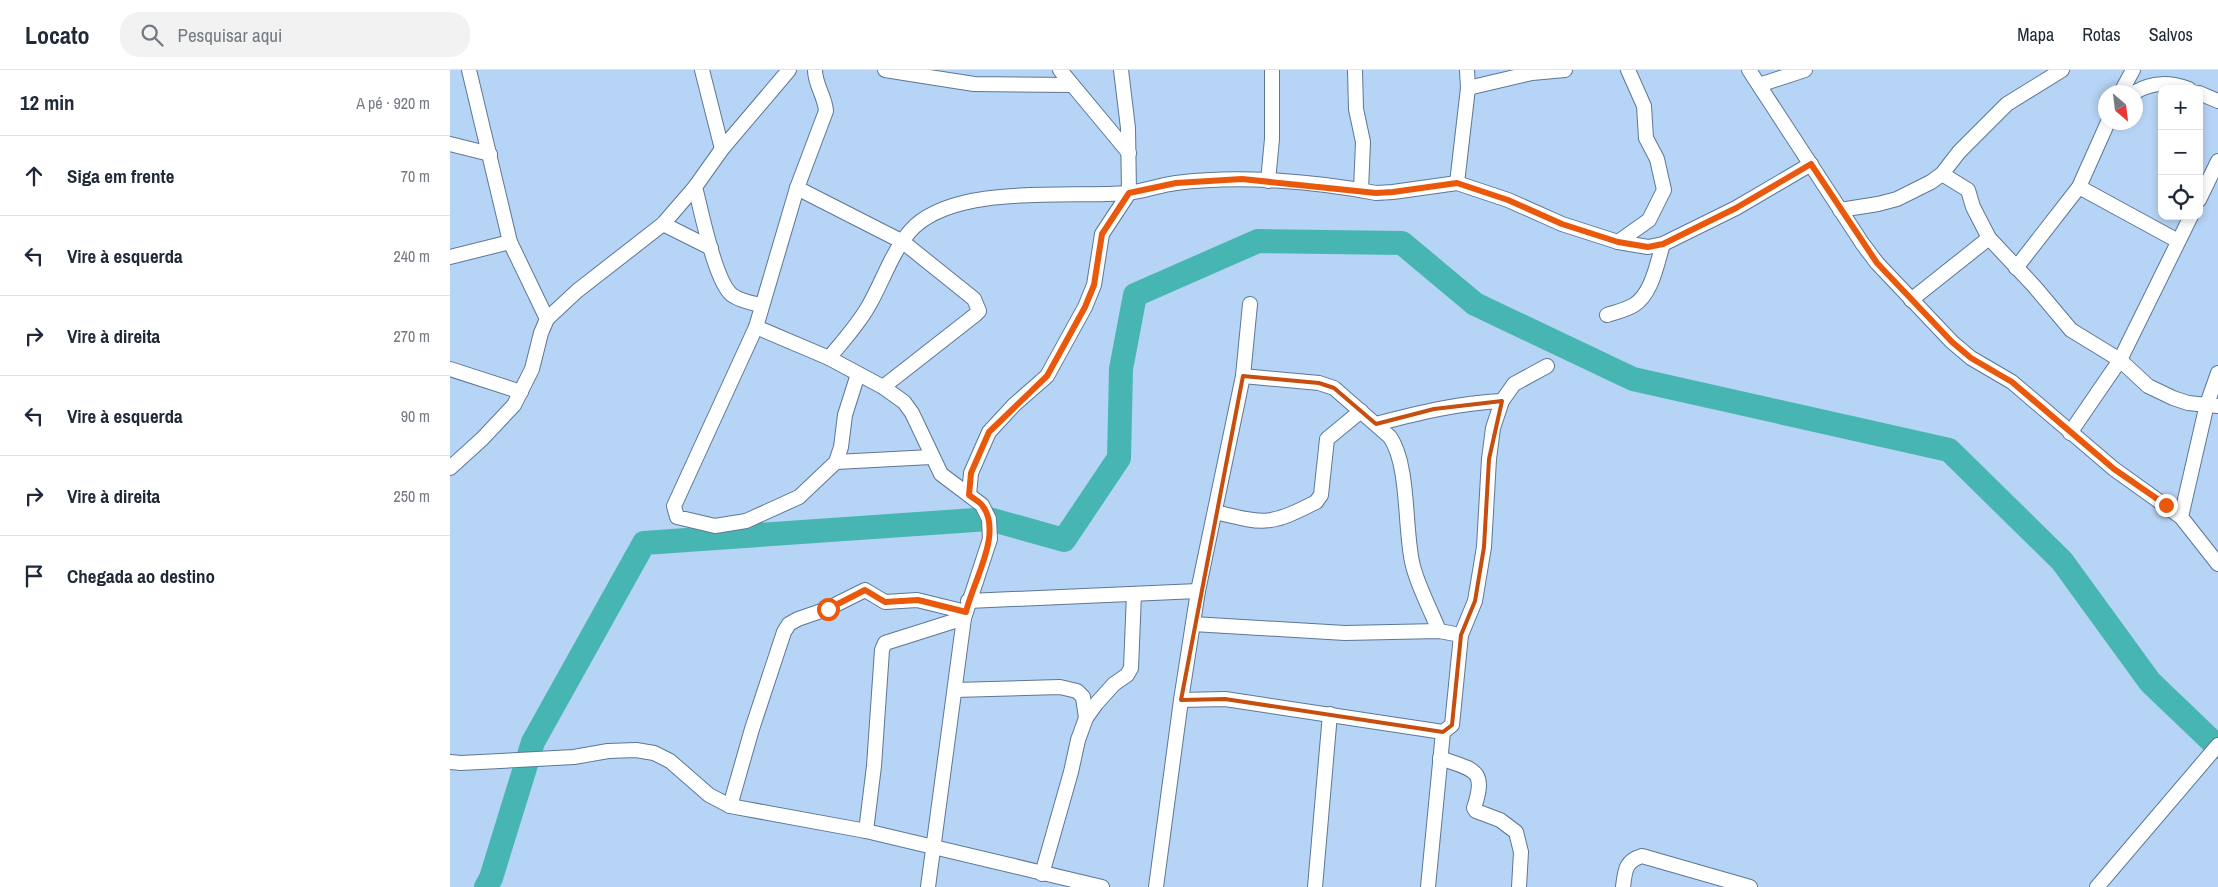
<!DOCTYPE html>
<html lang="pt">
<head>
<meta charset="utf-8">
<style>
	:root { --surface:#fff; --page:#f2f2f3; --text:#1f2937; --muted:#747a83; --line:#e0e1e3 }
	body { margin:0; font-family:"Archivo Narrow",sans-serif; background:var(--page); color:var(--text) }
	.controls { position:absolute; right:15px; top:15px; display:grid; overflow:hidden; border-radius:10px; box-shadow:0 2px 8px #0003 }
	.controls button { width:45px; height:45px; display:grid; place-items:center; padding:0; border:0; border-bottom:1px solid var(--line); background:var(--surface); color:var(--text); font:25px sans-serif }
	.compass { position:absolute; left:1648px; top:15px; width:45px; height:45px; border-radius:50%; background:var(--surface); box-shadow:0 2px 8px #0003; rotate:152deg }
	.stop { position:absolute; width:15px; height:15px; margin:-11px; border:4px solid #ea580c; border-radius:50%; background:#fff }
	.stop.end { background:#ea580c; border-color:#fff; box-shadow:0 1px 5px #0008 }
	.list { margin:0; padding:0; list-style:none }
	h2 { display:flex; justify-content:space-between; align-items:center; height:65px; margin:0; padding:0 20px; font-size:21px }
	h2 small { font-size:16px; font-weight:400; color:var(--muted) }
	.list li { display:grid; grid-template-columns:32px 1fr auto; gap:15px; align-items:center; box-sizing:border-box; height:80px; padding:0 20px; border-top:1px solid var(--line) }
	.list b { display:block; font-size:19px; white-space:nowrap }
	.list em { font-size:16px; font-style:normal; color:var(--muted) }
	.icon { flex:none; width:28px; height:28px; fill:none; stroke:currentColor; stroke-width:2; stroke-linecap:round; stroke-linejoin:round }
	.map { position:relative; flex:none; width:1768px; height:817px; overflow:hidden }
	header { display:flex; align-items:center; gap:30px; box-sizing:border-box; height:70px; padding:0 25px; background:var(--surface); border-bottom:1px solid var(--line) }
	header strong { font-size:24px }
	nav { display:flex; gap:28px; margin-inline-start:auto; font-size:18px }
	.search { width:350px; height:45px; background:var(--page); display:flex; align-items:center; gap:12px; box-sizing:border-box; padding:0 18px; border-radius:20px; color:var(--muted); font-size:19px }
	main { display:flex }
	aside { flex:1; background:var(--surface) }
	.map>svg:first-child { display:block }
</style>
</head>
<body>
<header>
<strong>Locato</strong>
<div class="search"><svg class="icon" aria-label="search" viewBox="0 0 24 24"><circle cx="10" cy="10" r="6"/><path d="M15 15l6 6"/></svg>Pesquisar aqui</div>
<nav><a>Mapa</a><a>Rotas</a><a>Salvos</a></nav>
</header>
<main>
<aside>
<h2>12 min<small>A pé · 920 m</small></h2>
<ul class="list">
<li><svg class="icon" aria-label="ahead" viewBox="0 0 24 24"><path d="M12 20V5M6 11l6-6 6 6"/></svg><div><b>Siga em frente</b></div><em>70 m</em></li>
<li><svg class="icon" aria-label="left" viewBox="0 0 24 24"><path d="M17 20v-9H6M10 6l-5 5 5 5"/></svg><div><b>Vire à esquerda</b></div><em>240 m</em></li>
<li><svg class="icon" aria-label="right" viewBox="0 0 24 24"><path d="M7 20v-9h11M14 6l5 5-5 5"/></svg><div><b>Vire à direita</b></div><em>270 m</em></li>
<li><svg class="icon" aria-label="left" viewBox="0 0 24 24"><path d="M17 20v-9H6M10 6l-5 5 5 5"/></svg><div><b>Vire à esquerda</b></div><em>90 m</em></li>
<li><svg class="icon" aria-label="right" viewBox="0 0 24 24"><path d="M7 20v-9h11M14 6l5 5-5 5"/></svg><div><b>Vire à direita</b></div><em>250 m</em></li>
<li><svg class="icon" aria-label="arrive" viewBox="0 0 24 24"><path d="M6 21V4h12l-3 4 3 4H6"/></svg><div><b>Chegada ao destino</b></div></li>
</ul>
</aside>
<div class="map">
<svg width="1768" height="817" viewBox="0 0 1768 817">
	<rect width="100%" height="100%" fill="#b6d4f5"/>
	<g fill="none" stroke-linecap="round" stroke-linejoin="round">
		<path stroke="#47b6b2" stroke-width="24" d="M36 817 41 808 83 672 194 473 539 449 614 470 669 388 671 299 685 225 808 171 952 173 1025 234 1183 309 1499 380 1612 491 1700 612 1768 677"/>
		<g stroke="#5d7795" stroke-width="16">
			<g id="minor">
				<path d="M19 0 60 172 97 249"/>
				<path d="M252 0 272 79"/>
				<path d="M365 0C365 15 375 26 376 41L347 118 306 257 224 436 227 447 265 456 296 451 349 427 386 392 391 377 395 345 408 304"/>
				<path d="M435 0 524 14 622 15"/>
				<path d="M610 0 679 83"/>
				<path d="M905 0 906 39 913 72 911 120"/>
				<path d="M1299 0 1412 173 1427 193 1502 272 1521 288 1562 312 1664 399 1731 447 1768 494"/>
				<path d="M1309 15 1355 0"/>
				<path d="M1018 18 1082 3 1115 0"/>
				<path d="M1671 22 1683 0"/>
				<path d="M1685 22C1703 12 1719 12 1739 19"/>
				<path d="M1749 23 1768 31"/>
				<path d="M0 74 40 84"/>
				<path d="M1492 104 1518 120 1523 137 1539 168 1584 216 1621 260 1670 290 1698 316 1723 328 1738 333 1768 336"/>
				<path d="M818 111 822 69V0"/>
				<path d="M1007 113 1018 18 1017 0"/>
				<path d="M245 117C251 139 265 212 282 225 290 231 302 233 311 235"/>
				<path d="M1629 117 1728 171"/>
				<path d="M347 118 453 172 524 229 529 241 525 245 433 317"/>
				<path d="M1749 130 1768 91"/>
				<path d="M1390 140 1428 134 1447 129 1481 112 1492 104 1509 82 1557 34 1612 0"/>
				<path d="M213 154 261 178"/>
				<path d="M1168 172 1199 150 1214 120 1207 89 1196 68 1194 36 1178 0"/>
				<path d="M0 187 60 172"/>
				<path d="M1566 198 1629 117 1658 52"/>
				<path d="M1461 230 1539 168"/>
				<path d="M1157 245C1166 242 1176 240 1184 235 1202 224 1207 193 1213 174"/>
				<path d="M306 257 379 288 433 317 454 332 462 343 491 404 532 435 539 449 540 469 514 548 478 817"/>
				<path d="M379 288C392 272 407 256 418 237 433 212 443 177 465 156 511 114 620 128 678 123 695 121 710 115 726 113 790 105 863 111 926 123L943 122 1007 113 1058 130 1112 154 1168 172 1198 177 1213 174 1286 138 1361 94"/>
				<path d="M0 299 71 322"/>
				<path d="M793 306 869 313 884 318 940 367C960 396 954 462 963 496 969 519 981 540 989 561"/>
				<path d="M926 354C968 343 1008 333 1052 331"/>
				<path d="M1620 363 1670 290 1741 146"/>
				<path d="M386 392 481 387"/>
				<path d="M0 398 32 369 64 335 82 299 91 263 97 249 127 221 213 154 245 117 272 79 339 0"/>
				<path d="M519 425 521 403 539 362 564 335 597 306 635 237 644 215 652 164 679 123 678 58 671 0"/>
				<path d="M765 442C815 454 819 456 866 432L871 425 877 369 911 341"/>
				<path d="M1731 447 1757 334 1768 303"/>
				<path d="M518 531 748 521"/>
				<path d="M743 554 895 563 989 561 1011 565"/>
				<path d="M505 620 610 617 627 621 633 627 636 648"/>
				<path d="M731 630 775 629 993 662 1002 655 1011 565 1025 531 1034 477 1039 389 1043 358 1052 331 1064 314 1097 296"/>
				<path d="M990 688C1024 700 1037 699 1024 738L1026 741 1050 750 1066 762 1071 782 1069 817"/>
				<path d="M0 692 11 693 124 687 158 681 186 680 204 683 220 691 259 725 280 736 416 761 652 817"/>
				<path d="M280 736 302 659 334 562 339 554 348 549 377 539 415 520 435 532 467 530 516 542"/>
				<path d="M416 761 424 696 432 580 435 573 514 548"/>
				<path d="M592 804 621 702 628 670 636 648 646 634 664 614 677 605 681 598 684 524"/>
				<path d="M706 817 731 630 748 521 793 306 800 234"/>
				<path d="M865 817 880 644"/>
				<path d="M978 817 993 662"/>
				<path d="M1173 817C1175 801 1175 791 1192 786L1300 817"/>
				<path d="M1647 817 1768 675"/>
			</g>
		</g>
		<use href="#minor" stroke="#fff" stroke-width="14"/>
	</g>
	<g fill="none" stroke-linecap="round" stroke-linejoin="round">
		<path stroke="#ea580c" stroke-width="6" d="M378 539 415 520 435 532 468 530 516 542C522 513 555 461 531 434 528 431 523 428 519 425L521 403 539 362 597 306 635 237 644 215 652 164 679 123 726 113 792 109 926 123 943 122 1007 113 1058 130 1112 154 1168 172 1198 177 1213 174 1286 138 1361 94 1427 193 1502 272 1521 288 1562 312 1664 399 1716 435"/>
	</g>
	<path fill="none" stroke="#c64e0e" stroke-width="4" stroke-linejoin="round" d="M793 306 869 313 884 318 926 354 984 339 1052 331 1039 389 1034 477 1025 531 1011 565 1002 655 993 662 775 629 731 630Z"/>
</svg>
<div class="controls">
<button>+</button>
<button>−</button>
<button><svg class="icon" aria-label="locate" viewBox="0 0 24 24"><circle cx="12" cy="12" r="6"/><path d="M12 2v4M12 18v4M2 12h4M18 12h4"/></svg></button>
</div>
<svg class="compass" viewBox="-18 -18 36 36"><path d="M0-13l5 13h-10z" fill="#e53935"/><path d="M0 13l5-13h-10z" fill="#747a83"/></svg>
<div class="stop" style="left:378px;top:539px"></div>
<div class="stop end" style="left:1716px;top:435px"></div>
</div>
</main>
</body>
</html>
